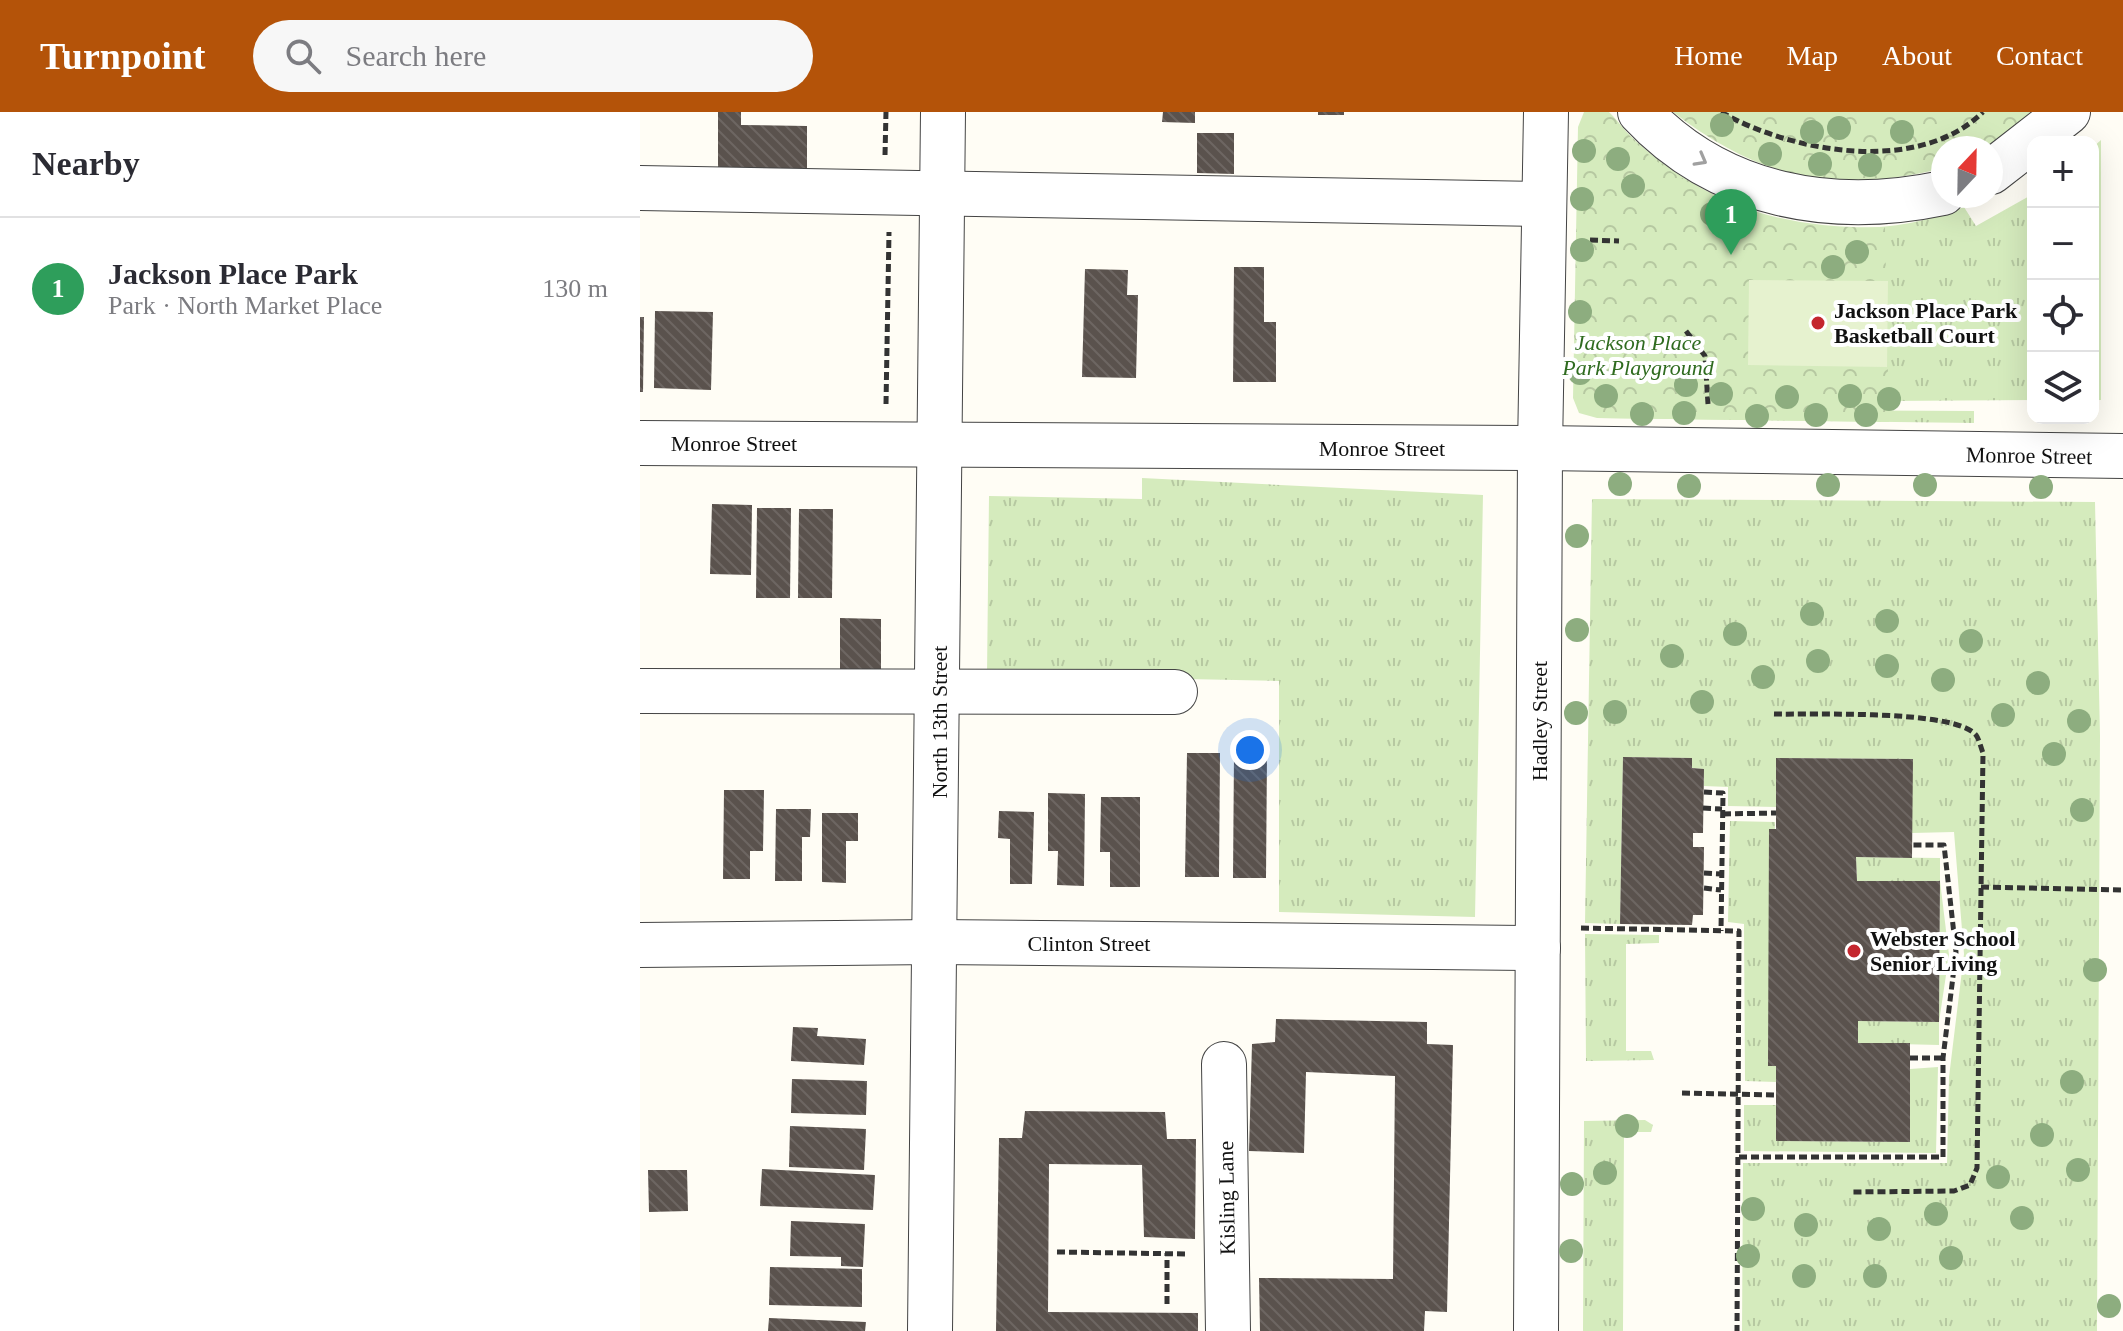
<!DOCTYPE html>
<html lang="en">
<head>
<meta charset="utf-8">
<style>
	:root { --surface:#fff; --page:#f7f7f7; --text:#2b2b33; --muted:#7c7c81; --line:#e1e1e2; --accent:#b45309 }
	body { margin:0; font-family:Georgia,serif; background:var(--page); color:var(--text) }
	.controls { position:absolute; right:24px; top:24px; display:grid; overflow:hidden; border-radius:16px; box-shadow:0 8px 32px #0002 }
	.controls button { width:72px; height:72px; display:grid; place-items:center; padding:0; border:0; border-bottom:2px solid var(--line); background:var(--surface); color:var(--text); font:40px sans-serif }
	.compass { position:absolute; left:1291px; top:24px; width:72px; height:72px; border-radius:50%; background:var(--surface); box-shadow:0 8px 32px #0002; rotate:22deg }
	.you { position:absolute; left:610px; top:638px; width:28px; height:28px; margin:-20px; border:6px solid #fff; border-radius:50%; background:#1a73e8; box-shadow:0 0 0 12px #1a73e833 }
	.badge { display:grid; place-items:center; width:52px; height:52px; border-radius:50%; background:var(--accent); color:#fff; font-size:26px; font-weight:700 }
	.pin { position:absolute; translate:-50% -66px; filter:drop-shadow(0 2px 4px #0008) }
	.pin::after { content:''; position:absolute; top:42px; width:28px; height:24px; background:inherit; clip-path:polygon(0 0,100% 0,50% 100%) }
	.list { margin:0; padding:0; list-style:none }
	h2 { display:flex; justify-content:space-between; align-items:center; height:104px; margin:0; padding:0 32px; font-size:34px }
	h2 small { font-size:26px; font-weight:400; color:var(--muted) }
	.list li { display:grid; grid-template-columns:52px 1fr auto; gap:24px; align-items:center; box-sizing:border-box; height:144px; padding:0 32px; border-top:2px solid var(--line) }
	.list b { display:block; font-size:30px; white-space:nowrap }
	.list p { margin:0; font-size:26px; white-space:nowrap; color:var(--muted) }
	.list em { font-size:26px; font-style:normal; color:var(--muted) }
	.icon { flex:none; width:44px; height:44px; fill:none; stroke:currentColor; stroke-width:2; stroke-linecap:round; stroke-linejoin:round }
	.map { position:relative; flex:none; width:1483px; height:1219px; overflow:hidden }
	header { display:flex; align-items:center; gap:48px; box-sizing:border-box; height:112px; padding:0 40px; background:var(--accent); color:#fff }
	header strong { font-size:38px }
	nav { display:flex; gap:44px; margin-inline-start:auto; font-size:28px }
	.search { width:560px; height:72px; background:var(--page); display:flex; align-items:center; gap:20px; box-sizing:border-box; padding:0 28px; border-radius:44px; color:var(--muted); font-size:30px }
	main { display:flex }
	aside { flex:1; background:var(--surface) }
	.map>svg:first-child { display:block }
</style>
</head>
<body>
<header>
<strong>Turnpoint</strong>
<div class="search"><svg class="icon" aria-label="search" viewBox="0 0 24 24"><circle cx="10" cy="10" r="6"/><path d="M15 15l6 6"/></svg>Search here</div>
<nav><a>Home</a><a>Map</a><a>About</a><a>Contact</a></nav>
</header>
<main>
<aside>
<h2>Nearby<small></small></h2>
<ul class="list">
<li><span class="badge" style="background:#2e9e5b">1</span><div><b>Jackson Place Park</b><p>Park · North Market Place</p></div><em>130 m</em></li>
</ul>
</aside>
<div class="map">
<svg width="1483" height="1219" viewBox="0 0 1483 1219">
	<defs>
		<pattern id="grass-tufts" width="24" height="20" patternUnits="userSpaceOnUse" patternTransform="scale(2)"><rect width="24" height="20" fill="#d5ebbd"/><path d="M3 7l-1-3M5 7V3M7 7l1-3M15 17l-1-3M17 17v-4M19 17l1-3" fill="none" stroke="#b6c8a1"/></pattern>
		<pattern id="park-crowns" width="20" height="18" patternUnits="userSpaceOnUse" patternTransform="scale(2)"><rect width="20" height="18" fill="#d5ebbd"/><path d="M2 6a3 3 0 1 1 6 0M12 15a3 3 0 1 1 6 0" fill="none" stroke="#b6c8a1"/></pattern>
		<pattern id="building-back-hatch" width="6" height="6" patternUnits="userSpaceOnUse" patternTransform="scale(2)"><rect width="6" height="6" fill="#5a524d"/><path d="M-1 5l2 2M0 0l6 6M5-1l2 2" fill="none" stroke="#6d6662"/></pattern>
	</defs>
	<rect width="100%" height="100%" fill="#fffdf5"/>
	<g fill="url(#grass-tufts)">
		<path d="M977 10C1063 104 1203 144 1324 95L1336 114 1393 82V288L1248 289 955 40Z"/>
		<path d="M1461 28V288H1453V35Z"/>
		<path d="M957 297 1334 299V311L957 306Z"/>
		<path d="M502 366 843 383 835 805 639 800V569L347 563 349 384 502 387Z"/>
		<path d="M952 387 1455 390 1460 624 1457 1219H1102L1103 1051H1307L1309 965 1324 842 1314 720 1272 721V647L1136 646V695L1088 694V675L1064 674V657L1052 656V646L983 645 980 812 945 811Z"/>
		<path d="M1090 709 1135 710 1129 954H1136V970L1105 969 1104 812 1088 810Z"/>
		<path d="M1216 745 1300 746V769H1217Z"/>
		<path d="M945 822 1019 823V831L986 832V939H1011L1014 948 946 949Z"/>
		<path d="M1218 909 1299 910V933L1218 931Z"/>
		<path d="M1298 955 1296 1041 1104 1039V993H1136V1029L1269 1030 1270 957Z"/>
		<path d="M944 1009 1005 1008 1013 1013 1011 1020H984L983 1219H943Z"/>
	</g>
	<g fill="url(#park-crowns)">
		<path d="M944 0H969C981 12 990 26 1002 37 1070 97 1157 118 1245 115L1249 310 957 306 939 301 933 286 938 15Z"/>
		<path d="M1033 0H1396L1346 36H1303V56C1196 83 1120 67 1033 0Z"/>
	</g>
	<path fill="#d5ebbd" d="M1300 769 1309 843 1299 910Z"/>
	<path fill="#e6f2cf" d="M1109 168 1248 169 1247 255 1108 253Z"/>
	<g fill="url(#building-back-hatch)">
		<path d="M78 0H101V13L167 14V66H78Z"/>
		<path d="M523 0H555V11L522 10Z"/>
		<rect x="678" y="0" width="26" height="3"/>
		<path d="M557 21H594V62L557 61Z"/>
		<path d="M594 155H624V210H636V270H593Z"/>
		<path d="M445 157 488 158 487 183H498L496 266 442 265Z"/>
		<path d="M15 199 73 200 71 278 14 276Z"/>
		<path d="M0 205H4L3 280H0Z"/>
		<path d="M72 392 112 393 111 463 70 462Z"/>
		<path d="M117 396H151L150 486H116Z"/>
		<path d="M159 397H193L192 486H158Z"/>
		<path d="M200 506 241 507V564H200Z"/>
		<path d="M547 641H580L579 765H545Z"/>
		<path d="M594 642H627L626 766H593Z"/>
		<path d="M983 645 1052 646V656L1064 657 1063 721H1053V735H1064L1063 803H1053L1052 813 980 812Z"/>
		<path d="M1136 646 1273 647 1272 746 1216 745 1217 769H1300L1299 910 1218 909V931H1270V1030L1136 1029V954H1128L1129 717H1136Z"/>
		<path d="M84 678H124L123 739H110V767H83Z"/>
		<path d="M408 681 445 682 444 774 417 773 418 739H408Z"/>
		<path d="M461 685H500V775H470V740H460Z"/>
		<path d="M136 697H171L170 725H162V769H135Z"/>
		<path d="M359 699 394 700 392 772H370V727L358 726Z"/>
		<path d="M182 701H218V729H206V771L182 770Z"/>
		<path d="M636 907 787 910V932L813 933 807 1200 785 1199 784 1219H620L619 1166 753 1167 755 964 666 960 664 1041 609 1039 612 932 635 930Z"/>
		<path d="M153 915 178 916 177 924 226 927 224 953 151 949Z"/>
		<path d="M152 967 227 969 226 1003 151 1001Z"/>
		<path d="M385 999 525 1000 527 1027H556L555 1127 504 1125 502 1053 409 1052 408 1200 558 1201V1219H356L359 1026H382Z"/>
		<path d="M150 1014 226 1017 224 1058 149 1055Z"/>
		<path d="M122 1057 235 1063 233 1098 120 1094Z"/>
		<path d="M8 1058H47L48 1099 9 1100Z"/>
		<path d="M151 1109 225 1112 223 1155 201 1154V1145L150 1144Z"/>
		<path d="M130 1155 222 1157V1195L129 1193Z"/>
		<path d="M129 1206 226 1210 225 1219H128Z"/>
	</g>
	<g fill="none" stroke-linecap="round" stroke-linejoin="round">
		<g stroke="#444" stroke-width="46">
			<g id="minor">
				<path d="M1000 0C1080 86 1194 104 1303 81"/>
				<path d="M1351 60 1428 0"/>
				<path d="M0 76 904 92"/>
				<path d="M0 331 900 336 1483 344"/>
				<path d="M0 579 535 580"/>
				<path d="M0 833 295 830 898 836"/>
				<path d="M584 952 588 1219"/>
				<path d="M290 1219 303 0"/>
				<path d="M896 1219 900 336 906 0"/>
			</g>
		</g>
		<g stroke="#333" stroke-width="5" stroke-dasharray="8 4" stroke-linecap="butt">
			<path d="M1081 0C1153 41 1279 63 1343 0"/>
			<path d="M245 43 246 0"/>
			<path d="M950 128 979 129"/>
			<path d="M1046 219 1065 244 1068 292"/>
			<path d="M246 292 249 120"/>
			<path d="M1134 602C1172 603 1314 597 1336 623 1339 627 1341 636 1343 641L1337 1056 1330 1073 1314 1079 1211 1080"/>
			<path d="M1064 680 1083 681 1081 819"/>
			<path d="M1063 696 1082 697"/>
			<path d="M1083 702 1136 701"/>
			<path d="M1064 761 1082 762"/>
			<path d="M1341 775 1483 778"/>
			<path d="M1064 776 1081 778"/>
			<path d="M941 816 1099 819 1097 1219"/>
			<path d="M1270 946H1303"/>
			<path d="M1042 981 1136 983"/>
			<path d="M1099 1045H1303V946L1316 840 1304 733H1272"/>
			<path d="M417 1140 548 1142"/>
			<path d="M527 1192V1141"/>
		</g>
		<use href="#minor" stroke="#fff" stroke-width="44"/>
	</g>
	<g fill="#8dad7f">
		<circle cx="1082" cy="13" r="12"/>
		<circle cx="1199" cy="16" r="12"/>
		<circle cx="1172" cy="20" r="12"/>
		<circle cx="1262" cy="20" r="12"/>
		<circle cx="944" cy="39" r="12"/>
		<circle cx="1130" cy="42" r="12"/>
		<circle cx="978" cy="47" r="12"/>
		<circle cx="1180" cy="52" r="12"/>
		<circle cx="1230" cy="53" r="12"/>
		<circle cx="993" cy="74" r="12"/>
		<circle cx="942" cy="87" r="12"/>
		<circle cx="1072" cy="102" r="12"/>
		<circle cx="942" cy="138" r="12"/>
		<circle cx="1217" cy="140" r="12"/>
		<circle cx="1193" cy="155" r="12"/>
		<circle cx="940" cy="200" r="12"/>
		<circle cx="940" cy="261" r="12"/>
		<circle cx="1046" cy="273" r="12"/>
		<circle cx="1081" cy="282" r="12"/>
		<circle cx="966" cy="284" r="12"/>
		<circle cx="1210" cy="284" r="12"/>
		<circle cx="1147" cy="285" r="12"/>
		<circle cx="1249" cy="287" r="12"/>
		<circle cx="1044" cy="301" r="12"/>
		<circle cx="1002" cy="302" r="12"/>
		<circle cx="1176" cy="303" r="12"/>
		<circle cx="1226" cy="303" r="12"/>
		<circle cx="1117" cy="304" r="12"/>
		<circle cx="980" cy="372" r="12"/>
		<circle cx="1188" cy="373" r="12"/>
		<circle cx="1285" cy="373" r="12"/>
		<circle cx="1049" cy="374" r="12"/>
		<circle cx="1401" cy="375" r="12"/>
		<circle cx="937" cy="424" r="12"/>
		<circle cx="1172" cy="502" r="12"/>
		<circle cx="1247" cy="509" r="12"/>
		<circle cx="937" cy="518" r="12"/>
		<circle cx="1095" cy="522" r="12"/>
		<circle cx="1331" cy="529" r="12"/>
		<circle cx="1032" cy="544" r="12"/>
		<circle cx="1178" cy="549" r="12"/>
		<circle cx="1247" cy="554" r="12"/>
		<circle cx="1123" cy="565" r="12"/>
		<circle cx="1303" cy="568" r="12"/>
		<circle cx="1398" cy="571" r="12"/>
		<circle cx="1062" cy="590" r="12"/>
		<circle cx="975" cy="600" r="12"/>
		<circle cx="936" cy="601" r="12"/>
		<circle cx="1363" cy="603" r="12"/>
		<circle cx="1439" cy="609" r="12"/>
		<circle cx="1414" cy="642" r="12"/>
		<circle cx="1442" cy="698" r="12"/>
		<circle cx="1455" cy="858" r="12"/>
		<circle cx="1432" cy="970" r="12"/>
		<circle cx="987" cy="1014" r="12"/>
		<circle cx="1402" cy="1023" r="12"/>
		<circle cx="1438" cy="1058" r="12"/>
		<circle cx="965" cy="1061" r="12"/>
		<circle cx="1358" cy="1065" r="12"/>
		<circle cx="932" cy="1072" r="12"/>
		<circle cx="1113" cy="1097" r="12"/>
		<circle cx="1296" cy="1102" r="12"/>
		<circle cx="1382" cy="1106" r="12"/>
		<circle cx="1166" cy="1113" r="12"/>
		<circle cx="1239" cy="1117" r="12"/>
		<circle cx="931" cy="1139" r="12"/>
		<circle cx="1108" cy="1144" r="12"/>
		<circle cx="1311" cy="1146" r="12"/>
		<circle cx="1164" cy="1164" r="12"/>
		<circle cx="1235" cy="1164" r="12"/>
		<circle cx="1469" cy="1194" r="12"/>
	</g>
	<defs><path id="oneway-chevron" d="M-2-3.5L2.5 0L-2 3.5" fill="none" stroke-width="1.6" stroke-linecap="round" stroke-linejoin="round" transform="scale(2)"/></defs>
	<use stroke="#a0a0a0" href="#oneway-chevron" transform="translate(1061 48) rotate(29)"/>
	<g fill="#c4262e" stroke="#fff" stroke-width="3">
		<circle cx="1178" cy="211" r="8"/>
		<circle cx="1214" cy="839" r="8"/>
	</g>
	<g text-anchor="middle" stroke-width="8" stroke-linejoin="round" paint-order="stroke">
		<g font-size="22" font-weight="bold" fill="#111" stroke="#fff" text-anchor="start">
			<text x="1194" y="206">Jackson Place Park<tspan x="1194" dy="25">Basketball Court</tspan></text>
			<text x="1230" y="834">Webster School<tspan x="1230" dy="25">Senior Living</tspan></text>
		</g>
		<g font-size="22" font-style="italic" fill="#2f6b1f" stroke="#fff">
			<text x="998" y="238">Jackson Place<tspan x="998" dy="25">Park Playground</tspan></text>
		</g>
		<g font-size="22" fill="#111" stroke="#fff">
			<text x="94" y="339">Monroe Street</text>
			<text x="742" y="344">Monroe Street</text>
			<text transform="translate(1389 343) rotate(1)" y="8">Monroe Street</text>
			<text transform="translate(899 609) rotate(-90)" y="8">Hadley Street</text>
			<text transform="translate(299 610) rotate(-90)" y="8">North 13th Street</text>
			<text x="449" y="839">Clinton Street</text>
			<text transform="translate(586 1086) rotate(-91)" y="8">Kisling Lane</text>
		</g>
	</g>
</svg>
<div class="controls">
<button>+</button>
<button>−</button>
<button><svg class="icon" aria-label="locate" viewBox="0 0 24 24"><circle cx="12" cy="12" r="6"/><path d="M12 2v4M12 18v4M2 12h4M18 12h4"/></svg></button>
<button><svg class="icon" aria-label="layers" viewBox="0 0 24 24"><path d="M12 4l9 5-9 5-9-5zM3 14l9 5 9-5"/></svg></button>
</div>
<svg class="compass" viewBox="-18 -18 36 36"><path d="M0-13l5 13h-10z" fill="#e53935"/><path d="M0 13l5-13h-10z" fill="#7c7c81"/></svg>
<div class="you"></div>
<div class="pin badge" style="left:1091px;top:143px;background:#2e9e5b">1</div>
</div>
</main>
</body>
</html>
